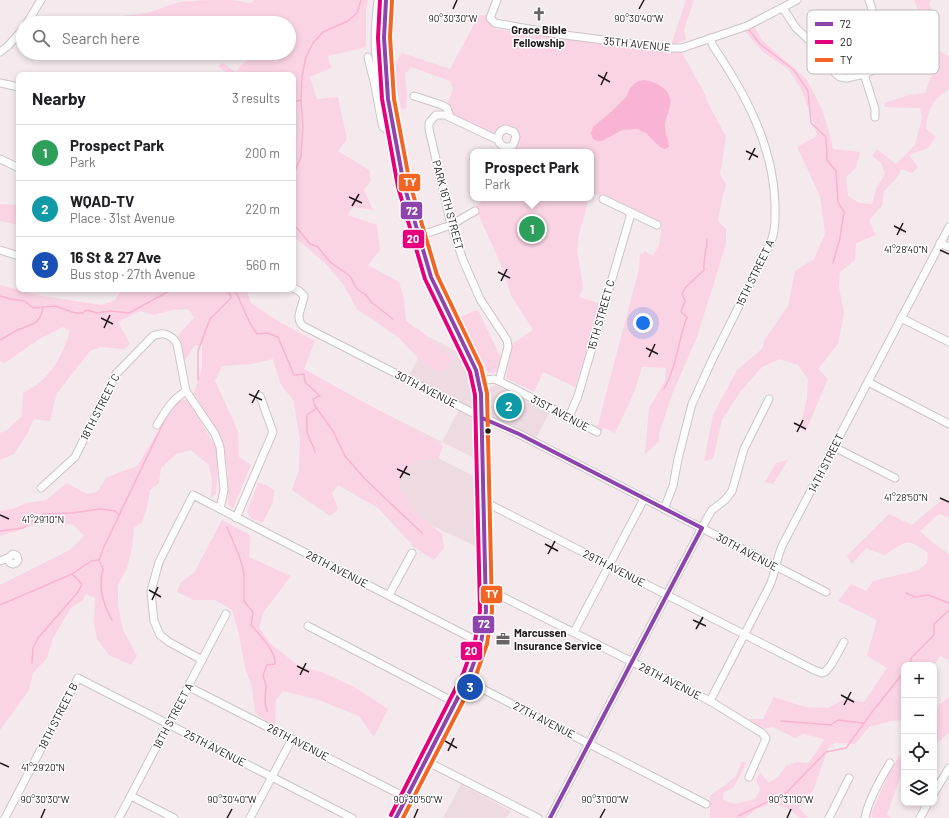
<!DOCTYPE html>
<html lang="en">
<head>
<meta charset="utf-8">
<style>
	:root { --surface:#fff; --page:#f2f2f2; --text:#202124; --muted:#757577; --line:#e0e0e0; --accent:#0f766e }
	body { margin:0; font-family:Barlow,sans-serif; background:var(--page); color:var(--text) }
	.controls { position:absolute; right:12px; bottom:12px; display:grid; overflow:hidden; border-radius:8px; box-shadow:0 2px 6px #0003 }
	.controls button { width:36px; height:36px; display:grid; place-items:center; padding:0; border:0; border-bottom:1px solid var(--line); background:var(--surface); color:var(--text); font:20px sans-serif }
	.you { position:absolute; left:643px; top:323px; width:14px; height:14px; margin:-10px; border:3px solid #fff; border-radius:50%; background:#1a73e8; box-shadow:0 0 0 6px #1a73e833 }
	.badge { display:grid; place-items:center; width:26px; height:26px; border-radius:50%; background:var(--accent); color:#fff; font-size:13px; font-weight:700 }
	.pin { position:absolute; translate:-50% -50%; border:2px solid #fff; box-shadow:0 1px 4px #0006 }
	.popup { position:absolute; left:470px; top:149px; width:124px; height:52px; box-sizing:border-box; display:grid; place-content:center; border-radius:8px; background:var(--surface); filter:drop-shadow(0 1px 3px #0005); font-size:13px; white-space:nowrap; color:var(--muted) }
	.popup b { font-size:15px; color:var(--text) }
	.popup::after { content:''; position:absolute; left:50%; top:100%; margin-left:-8px; border:8px solid transparent; border-top-color:var(--surface) }
	.list { margin:0; padding:0; list-style:none }
	h2 { display:flex; justify-content:space-between; align-items:center; height:52px; margin:0; padding:0 16px; font-size:17px }
	h2 small { font-size:13px; font-weight:400; color:var(--muted) }
	.list li { display:grid; grid-template-columns:26px 1fr auto; gap:12px; align-items:center; box-sizing:border-box; height:56px; padding:0 16px; border-top:1px solid var(--line) }
	.list b { display:block; font-size:15px; white-space:nowrap }
	.list p { margin:0; font-size:13px; white-space:nowrap; color:var(--muted) }
	.list em { font-size:13px; font-style:normal; color:var(--muted) }
	.icon { flex:none; width:22px; height:22px; fill:none; stroke:currentColor; stroke-width:2; stroke-linecap:round; stroke-linejoin:round }
	.map { position:relative; flex:none; width:949px; height:818px; overflow:hidden }
	.search { position:absolute; background:var(--surface); box-shadow:0 2px 6px #0003; left:16px; top:16px; width:280px; height:44px; display:flex; align-items:center; gap:10px; box-sizing:border-box; padding:0 14px; border-radius:22px; color:var(--muted); font-size:15px }
	.panel { position:absolute; background:var(--surface); box-shadow:0 2px 6px #0003; left:16px; top:72px; width:280px; height:220px; border-radius:8px }
	.map>svg:first-child { display:block }
</style>
</head>
<body>
<div class="map">
<svg width="949" height="818" viewBox="0 0 949 818">
	<rect width="100%" height="100%" fill="#f4e9ed"/>
	<g fill="#eedbe2">
		<path d="M429 337 456 351 468 372 471 388 473 408 409 376Z"/>
		<path d="M496 385 549 413 536 439 490 416 488 391 491 387Z"/>
		<path d="M340 391 442 442 459 410 474 419V458L442 442 434 456 474 476 477 547 395 508Z"/>
		<path d="M461 784 511 811 506 818H443Z"/>
	</g>
	<g fill="#fad4e4">
		<path d="M208 0H231L251 3 254 0H368L366 9V47L328 56 331 68 310 77 317 99 338 97 347 139 338 151 369 170 371 181 364 190 373 210 353 207 348 215 377 225 380 250 368 265 399 282 404 299 406 321 423 333 444 352 454 358 441 373 422 362 399 338 357 309 343 284 325 263 293 236V75H229L218 66 223 63 236 72 241 65 258 53H289V23H259L257 22 251 23H90L96 19 147 13 179 2Z"/>
		<path d="M686 0H694L684 30 686 40 671 45Z"/>
		<path d="M914 0H931L929 3 939 29 934 48 949 56V89C932 100 928 109 926 129L936 137 928 148 909 155 918 167 912 173 902 169 895 180 884 191 882 206 869 220 876 235 856 243 855 260 840 272 839 287 844 313 838 344 818 369 828 379 805 433 800 427 807 398 808 379 798 365 780 359 762 367 740 392 722 420 713 459 704 461 713 415 737 370 762 349 765 339 788 306 795 271 814 259 825 234 820 196 797 147 817 136 814 123 801 89 788 69 763 52 744 30 754 26 763 41 807 80 822 109 829 131 833 149 860 152 856 168 846 177 848 196 859 203 872 204 877 187 885 174 881 163 872 156 877 149 896 164 915 145 922 119 920 108 885 107 884 103 909 95 925 93 934 68 924 55 929 40Z"/>
		<path d="M479 15H487L495 29 666 52 681 51 706 96 705 97 726 137 720 174 726 185 722 199 718 221 726 229V244L697 337 673 392 659 434V442L645 454 649 408 665 381 666 368 642 367 634 393 615 433 604 428 602 431 597 428 639 269 640 253 643 254 644 251 653 256 659 245 662 225 591 192V152H514L519 144 517 131 508 126 500 129 495 135 453 114 448 108 449 104 448 102 453 89 450 81 411 67 405 74 407 96 406 109H401L393 65 402 53 450 69Z"/>
		<path d="M486 198H589L579 234 577 250 583 287 579 297 601 304 575 387 543 372 534 392 506 378 512 344 533 330 512 297 499 260 475 207Z"/>
		<path d="M0 204 19 205V225L0 221Z"/>
		<path d="M0 285 42 296 102 305 115 300 122 289H246L251 303 276 320 315 341 304 369 443 446 438 459 415 461 401 475 400 488 415 512 442 534 444 548 434 560 415 548 378 508 338 485 332 493 338 509 330 516 292 490 299 470 300 438 297 423 294 401 281 385 273 359 252 364 222 366 215 381 238 431 239 457 251 465 233 508 228 505V473L221 439 194 393 202 368V346L195 345 184 362 178 335 194 318 189 309 172 310 154 315 140 311 118 322 130 344 124 349 101 347 90 351 57 393 50 421 34 419 27 434 14 454 0 460V433L7 430 22 416 23 393C28 389 34 387 39 383 54 371 65 349 70 331L63 327 39 339 5 363 0 361Z"/>
		<path d="M478 310 502 360C499 370 494 378 483 369L459 317Z"/>
		<path d="M178 399 186 400 192 406 216 448 218 465 216 494 211 497 212 481 209 465 191 450 176 454 161 468 159 483 150 490 147 508 142 522 134 528 132 548 127 568 118 585V605L123 630 137 656 131 665 109 655 97 639 94 624 95 598 86 594 82 601 71 608 53 638 47 658 33 673 29 690 0 730V585L70 550 84 536 74 525 41 523 0 536V511L12 509 27 503 46 500 67 483 87 494 97 492 107 477 137 466Z"/>
		<path d="M788 460 773 484 765 482 776 463Z"/>
		<path d="M258 483 266 485 274 490 273 502 263 522 252 519 247 512Z"/>
		<path d="M943 499 949 503V517L939 514 920 531 933 543 949 554V660L940 656 934 665H904V720L891 721 869 727 855 744 835 743 828 748 814 789 799 808 808 818H800L790 810 774 803 756 809 745 818H710V795L724 786 736 776 742 761 746 763 734 787 723 793V800L735 804 755 799 760 790 756 780 760 772 769 783 778 777 786 766 797 762 808 763 819 748 824 739 803 734 795 738 773 727 761 729 749 719H763L774 697 805 707 828 708 844 699 864 702 887 668 867 656 877 620 838 601 851 584 866 591 873 581 919 570 927 563 928 553C908 537 905 541 885 555L866 548 852 564 847 556 889 514 912 525Z"/>
		<path d="M222 520 250 535 249 557 291 576 263 613 259 628 270 643 300 667 322 672 356 688 388 709 374 737 359 716 319 700 283 691 276 700 275 727 255 713 252 687 245 668 239 634 232 610 215 600H194L177 592 181 582 194 573Z"/>
		<path d="M949 697V733L936 744 934 743V709Z"/>
		<path d="M904 749V771L900 778 887 814 891 818H872L871 814 890 771Z"/>
	</g>
	<path fill="#f8b4d2" d="M643 80C651 81 657 83 663 88 678 100 666 111 665 126 665 134 669 140 669 147L665 149 660 147 646 133 637 129 622 130 602 141H597L593 139 591 133 593 127 612 111 627 96 630 88 636 82Z"/>
	<g fill="none" stroke-linecap="round" stroke-linejoin="round">
		<g stroke="#f8b4d2" stroke-width="1.5">
			<path d="M749 30 760 44 794 70 808 91 811 123 826 137 827 160 836 171 838 202 844 212 840 238 833 263"/>
			<path d="M293 102 301 100"/>
			<path d="M293 175 301 157 303 125 301 102 302 76 306 57 313 43 323 32 348 21 357 13 361 0"/>
			<path d="M293 226 297 228 310 244 318 247 330 262 350 276 357 289 366 295 371 302 393 319"/>
			<path d="M229 292 231 290 236 292C243 306 247 321 257 334L267 333 278 337 294 375 304 374 305 382 320 396 313 399 315 406 333 431 345 456 365 479 422 533"/>
			<path d="M0 296 10 299 25 301 33 308 55 306 75 313H82L87 310 97 313 110 311 129 313 173 289"/>
			<path d="M0 340C7 336 13 332 20 329 33 324 41 323 43 307"/>
			<path d="M198 380V351L210 319 231 298 229 292 220 290V289"/>
			<path d="M664 389C677 366 678 341 687 317L681 312 685 301 682 294 685 288 704 270C703 259 707 250 707 239"/>
			<path d="M174 406 180 401"/>
			<path d="M315 453C314 446 310 441 308 435 306 428 307 421 307 415L317 408"/>
			<path d="M227 527 240 558 244 573V601L253 612 251 625C259 634 276 651 275 664L267 665 263 675 266 686 265 702 267 711"/>
			<path d="M0 531 23 528 43 514 72 513 100 509 115 511 119 515"/>
			<path d="M99 560 103 569C98 587 103 604 112 620"/>
			<path d="M906 593 915 597 928 595 949 603"/>
			<path d="M0 605 72 574 91 561 99 560 103 549 168 413"/>
			<path d="M32 663 33 648 38 638 78 592 82 584 72 574"/>
			<path d="M909 665 912 657 934 635V624L949 610"/>
			<path d="M781 721 831 725 838 720 863 723"/>
			<path d="M738 816 786 793 826 752 846 748 872 712 904 672"/>
		</g>
		<g stroke="#ccc5c8" stroke-width="9">
			<g id="minor">
				<path d="M378 0C374 32 372 70 388 99"/>
				<path d="M386 0C384 14 383 29 384 43 385 62 389 80 388 99L404 185 431 277 476 370 481 394V406L486 611 481 643 469 676 396 818"/>
				<path d="M497 0 490 18 495 23 557 34 666 48H682L747 26 797 0"/>
				<path d="M783 8 796 28 825 55 835 73 840 77 847 78 864 74 879 68 882 66 885 60 884 47 869 0"/>
				<path d="M27 23 41 0"/>
				<path d="M0 52 8 46 23 29"/>
				<path d="M368 57 372 74"/>
				<path d="M377 62 373 76 382 123 383 127 394 135"/>
				<path d="M864 74 875 109V117"/>
				<path d="M0 83 19 87"/>
				<path d="M414 96 442 105 447 108 450 117"/>
				<path d="M498 140C498 134 500 130 506 129L514 132 516 137 513 145C507 149 501 147 498 140L445 115H436L429 123V129L451 225 463 260 480 299 507 340 508 347 499 381"/>
				<path d="M0 159 19 168"/>
				<path d="M603 199 657 225"/>
				<path d="M419 236 451 225 475 211"/>
				<path d="M940 243 949 247"/>
				<path d="M0 250 19 256"/>
				<path d="M293 288 299 291 304 296C303 306 294 318 303 326L473 413 519 434 826 592"/>
				<path d="M901 318 949 342"/>
				<path d="M479 381 494 379 499 381 597 432"/>
				<path d="M868 382 949 424"/>
				<path d="M569 417 578 396 630 217V213"/>
				<path d="M157 425C166 410 171 401 186 391"/>
				<path d="M834 447 895 478"/>
				<path d="M41 488 75 457 116 374 153 336C163 331 172 335 177 344L186 391 215 434 220 447 224 490 220 509"/>
				<path d="M483 501 814 670 822 673 825 672 831 665 844 642"/>
				<path d="M664 509 673 486 678 459 692 404 713 358 770 244C776 231 775 217 775 203 773 145 745 93 713 46L710 38"/>
				<path d="M236 518 273 432 260 396"/>
				<path d="M0 561 8 558 13 554 17 556 18 560 16 563 13 564 10 563 8 558"/>
				<path d="M485 588 710 701 762 733 766 738 765 741 749 777"/>
				<path d="M389 595 412 553"/>
				<path d="M308 626 456 703"/>
				<path d="M574 632 644 499"/>
				<path d="M202 660 169 642 160 635 154 621 152 602 151 591 159 562 193 495 481 643"/>
				<path d="M467 681 706 804"/>
				<path d="M189 687 407 798"/>
				<path d="M710 701 769 587C776 573 776 558 783 544L949 227"/>
				<path d="M426 761 538 818"/>
				<path d="M934 793 949 768"/>
				<path d="M131 796 174 818"/>
				<path d="M5 818 78 678 352 818"/>
				<path d="M119 818 226 614"/>
				<path d="M250 818 292 739"/>
				<path d="M550 818 706 520 712 510 725 500 732 491 744 449 769 399"/>
				<path d="M829 818 849 778"/>
				<path d="M865 818C868 800 881 778 890 763"/>
				<path d="M920 818 928 803"/>
			</g>
		</g>
		<use href="#minor" stroke="#fdfcfc" stroke-width="7"/>
		<g stroke="#fff" stroke-width="7">
			<g id="bus-1">
				<path d="M386 0 384 38 388 99 404 185 431 277 476 370 481 394 486 611 481 643 469 676 396 818"/>
				<path d="M482 418 519 434 702 528 550 818"/>
			</g>
		</g>
		<g stroke="#fff" stroke-width="7">
			<path id="bus-2" d="M380 0 378 38 382 99 398 187 425 279 470 372 475 395 480 611 475 641 463 674 391 815"/>
		</g>
		<g stroke="#fff" stroke-width="7">
			<path id="bus-3" d="M392 1 390 37 394 99 410 184 437 275 481 367 487 393 492 611 487 644 475 678 403 818"/>
		</g>
		<use href="#bus-1" stroke="#8e44ad" stroke-width="4"/>
		<use href="#bus-2" stroke="#e5007d" stroke-width="4"/>
		<use href="#bus-3" stroke="#f26522" stroke-width="4"/>
	</g>
	<path fill="none" stroke="#1f191b" stroke-width="1.5" d="M453 9 457 0M639 9 644 0M598 75 610 82M601 85 607 72M746 151 758 157M749 160 755 148M349 197 362 203M352 206 359 194M894 226 906 232M897 235 903 223M940 250 949 254M498 272 510 278M501 281 507 269M101 318 113 324M104 328 110 315M646 348 658 354M649 357 655 344M249 394 262 400M252 403 259 390M794 423 806 429M797 432 803 420M397 469 410 475M400 478 407 466M940 498 949 502M0 515 9 519M545 544 558 551M548 554 555 541M149 590 161 597M152 600 158 587M693 620 706 626M696 629 703 617M297 666 309 672M300 675 306 663M841 695 854 702M844 705 851 692M445 741 457 748M448 751 454 738M0 763 9 767M41 818 45 809M227 818 232 809M414 818 418 809M600 818 605 809M787 818 791 809"/>
	<defs>
		<g id="church-bare" transform="scale(1.08)"><path d="M-1.2-6h2.4v3.5h3.3v2.4h-3.3V6h-2.4V-.1h-3.3v-2.4h3.3Z" fill="#6a6264" stroke="#fff" stroke-width="2.5" paint-order="stroke"/></g>
		<g id="office-bare" transform="scale(1.08)"><path d="M-6-3h4V-5.5h4V-3h4V5H-6ZM-1-4.5V-3h2v-1.5ZM-6 0V1H6V0Z" fill="#6a6264" stroke="#fff" stroke-width="2.5" paint-order="stroke"/></g>
	</defs>
	<g fill-rule="evenodd">
		<use href="#church-bare" x="539" y="14"/>
		<use href="#office-bare" x="503" y="639"/>
	</g>
	<circle fill="#1f191b" stroke="#fff" stroke-width="1.5" cx="488" cy="431" r="3.5"/>
	<g text-anchor="middle" stroke-width="3" stroke-linejoin="round" paint-order="stroke">
		<g font-size="11" font-weight="bold" fill="#1f191b" stroke="#fff">
			<text x="539" y="34">Grace Bible<tspan x="539" dy="13">Fellowship</tspan></text>
			<text x="514" y="637" text-anchor="start">Marcussen<tspan x="514" dy="13">Insurance Service</tspan></text>
		</g>
		<g font-size="11" fill="#1f191b" stroke="#fff">
			<text transform="translate(637 44) rotate(6)" y="4">35TH AVENUE</text>
			<text transform="translate(448 205) rotate(75)" y="4">PARK 16TH STREET</text>
			<text transform="translate(755 273) rotate(-64)" y="4">15TH STREET A</text>
			<text transform="translate(601 315) rotate(-74)" y="4">15TH STREET C</text>
			<text transform="translate(426 389) rotate(27)" y="4">30TH AVENUE</text>
			<text transform="translate(100 407) rotate(-63)" y="4">18TH STREET C</text>
			<text transform="translate(560 413) rotate(28)" y="4">31ST AVENUE</text>
			<text transform="translate(826 463) rotate(-63)" y="4">14TH STREET</text>
			<text transform="translate(747 552) rotate(28)" y="4">30TH AVENUE</text>
			<text transform="translate(614 568) rotate(27)" y="4">29TH AVENUE</text>
			<text transform="translate(337 569) rotate(27)" y="4">28TH AVENUE</text>
			<text transform="translate(670 681) rotate(27)" y="4">28TH AVENUE</text>
			<text transform="translate(58 716) rotate(-63)" y="4">18TH STREET B</text>
			<text transform="translate(173 716) rotate(-62)" y="4">18TH STREET A</text>
			<text transform="translate(544 720) rotate(27)" y="4">27TH AVENUE</text>
			<text transform="translate(298 742) rotate(27)" y="4">26TH AVENUE</text>
			<text transform="translate(215 748) rotate(27)" y="4">25TH AVENUE</text>
		</g>
	</g>
	<rect x="807" y="10" width="132" height="64" rx="6" fill="#fff" stroke="#bcbabb" stroke-width="1"/>
	<rect x="815" y="22" width="18" height="4" fill="#8e44ad"/>
	<rect x="815" y="40" width="18" height="4" fill="#e5007d"/>
	<rect x="815" y="58" width="18" height="4" fill="#f26522"/>
	<g font-size="11" fill="#1f191b">
		<text x="840" y="28">72</text>
		<text x="840" y="46">20</text>
		<text x="840" y="64">TY</text>
	</g>
	<g font-size="10" text-anchor="middle" fill="#1f191b" stroke="#fff" stroke-width="3" stroke-linejoin="round" paint-order="stroke">
		<text x="453" y="22">90°30'30"W</text>
		<text x="639" y="22">90°30'40"W</text>
		<text x="906" y="253">41°28'40"N</text>
		<text x="906" y="501">41°28'50"N</text>
		<text x="43" y="523">41°29'10"N</text>
		<text x="43" y="771">41°29'20"N</text>
		<text x="45" y="803">90°30'30"W</text>
		<text x="232" y="803">90°30'40"W</text>
		<text x="418" y="803">90°30'50"W</text>
		<text x="605" y="803">90°31'00"W</text>
		<text x="791" y="803">90°31'10"W</text>
	</g>
	<g stroke="#fff" stroke-width="1.5">
		<rect x="398" y="173" width="23" height="19" rx="4" fill="#f26522"/>
		<rect x="400" y="201" width="23" height="19" rx="4" fill="#8e44ad"/>
		<rect x="402" y="229" width="23" height="20" rx="4" fill="#e5007d"/>
		<rect x="480" y="585" width="23" height="19" rx="4" fill="#f26522"/>
		<rect x="472" y="615" width="23" height="19" rx="4" fill="#8e44ad"/>
		<rect x="460" y="641" width="23" height="20" rx="4" fill="#e5007d"/>
	</g>
	<g font-size="11" text-anchor="middle" font-weight="bold" fill="#fff">
		<text x="410" y="186">TY</text>
		<text x="412" y="215">72</text>
		<text x="413" y="243">20</text>
		<text x="492" y="598">TY</text>
		<text x="484" y="628">72</text>
		<text x="471" y="655">20</text>
	</g>
</svg>
<div class="controls">
<button>+</button>
<button>−</button>
<button><svg class="icon" aria-label="locate" viewBox="0 0 24 24"><circle cx="12" cy="12" r="6"/><path d="M12 2v4M12 18v4M2 12h4M18 12h4"/></svg></button>
<button><svg class="icon" aria-label="layers" viewBox="0 0 24 24"><path d="M12 4l9 5-9 5-9-5zM3 14l9 5 9-5"/></svg></button>
</div>
<div class="you"></div>
<div class="pin badge" style="left:532px;top:229px;background:#2e9e5b">1</div>
<div class="popup"><b>Prospect Park</b>Park</div>
<div class="pin badge" style="left:509px;top:406px;background:#0f9aa8">2</div>
<div class="pin badge" style="left:470px;top:687px;background:#1a4fb4">3</div>
<div class="search"><svg class="icon" aria-label="search" viewBox="0 0 24 24"><circle cx="10" cy="10" r="6"/><path d="M15 15l6 6"/></svg>Search here</div>
<section class="panel">
<h2>Nearby<small>3 results</small></h2>
<ul class="list">
<li><span class="badge" style="background:#2e9e5b">1</span><div><b>Prospect Park</b><p>Park</p></div><em>200 m</em></li>
<li><span class="badge" style="background:#0f9aa8">2</span><div><b>WQAD-TV</b><p>Place · 31st Avenue</p></div><em>220 m</em></li>
<li><span class="badge" style="background:#1a4fb4">3</span><div><b>16 St &amp; 27 Ave</b><p>Bus stop · 27th Avenue</p></div><em>560 m</em></li>
</ul>
</section>
</div>
</body>
</html>
